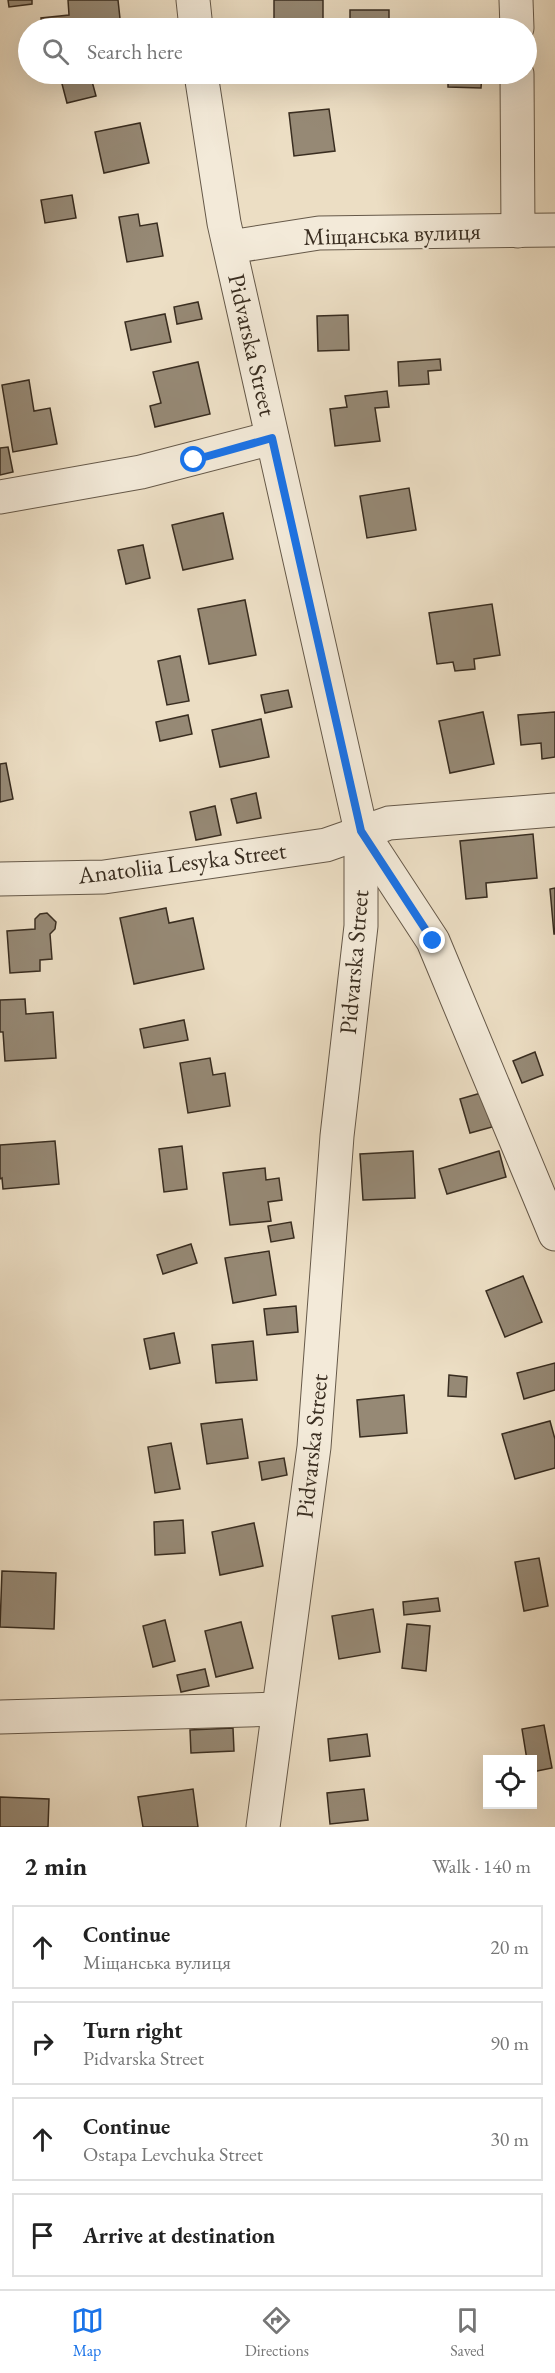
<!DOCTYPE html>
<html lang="en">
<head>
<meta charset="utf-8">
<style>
	:root { --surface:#fff; --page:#f6f6f6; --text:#222; --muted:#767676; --line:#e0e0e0; --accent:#1a73e8 }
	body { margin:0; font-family:"EB Garamond",serif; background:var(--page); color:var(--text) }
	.controls { position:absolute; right:18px; bottom:18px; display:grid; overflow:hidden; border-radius:0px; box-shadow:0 6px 24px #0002 }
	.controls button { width:54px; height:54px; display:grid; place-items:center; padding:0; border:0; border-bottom:2px solid var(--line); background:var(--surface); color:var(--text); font:30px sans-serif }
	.stop { position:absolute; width:18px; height:18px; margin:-14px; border:4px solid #1a73e8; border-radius:50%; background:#fff }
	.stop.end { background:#1a73e8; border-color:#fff; box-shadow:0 2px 6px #0008 }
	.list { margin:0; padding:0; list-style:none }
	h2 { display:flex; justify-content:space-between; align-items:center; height:78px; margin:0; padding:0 24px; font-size:26px }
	h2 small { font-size:20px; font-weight:400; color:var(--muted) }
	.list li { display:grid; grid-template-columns:39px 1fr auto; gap:18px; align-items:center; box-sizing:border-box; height:84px; margin:0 12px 12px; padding:0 12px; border:2px solid var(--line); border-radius:0px }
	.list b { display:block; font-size:22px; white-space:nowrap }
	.list p { margin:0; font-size:20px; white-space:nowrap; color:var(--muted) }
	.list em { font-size:20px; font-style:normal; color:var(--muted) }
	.icon { flex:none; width:33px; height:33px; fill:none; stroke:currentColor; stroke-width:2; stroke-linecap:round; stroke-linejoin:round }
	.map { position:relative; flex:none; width:555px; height:1827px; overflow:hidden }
	.search { position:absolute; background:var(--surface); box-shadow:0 6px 24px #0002; left:18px; right:18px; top:18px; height:66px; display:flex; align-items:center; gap:15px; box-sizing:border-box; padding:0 21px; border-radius:33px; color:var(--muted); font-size:22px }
	.sheet { height:462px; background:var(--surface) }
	nav { display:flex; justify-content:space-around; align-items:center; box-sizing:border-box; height:84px; border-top:2px solid var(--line); background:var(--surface); font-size:16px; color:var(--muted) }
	nav a { display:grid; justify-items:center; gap:3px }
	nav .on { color:var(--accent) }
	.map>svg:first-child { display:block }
</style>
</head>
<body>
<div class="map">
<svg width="555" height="1827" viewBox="0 0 555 1827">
	<rect width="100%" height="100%" fill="#ecdec4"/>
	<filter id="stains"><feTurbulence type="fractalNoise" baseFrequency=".00333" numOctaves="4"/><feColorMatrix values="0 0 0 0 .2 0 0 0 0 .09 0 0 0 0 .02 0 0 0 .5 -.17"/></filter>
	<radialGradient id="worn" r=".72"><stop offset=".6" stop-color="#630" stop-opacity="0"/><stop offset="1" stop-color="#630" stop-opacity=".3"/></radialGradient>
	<g fill="#968975" stroke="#392d20" stroke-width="1.5">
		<path d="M8 0H32V4L9 7Z"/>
		<path d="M68 0H118L121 28H42L41 18 69 15Z"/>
		<rect x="274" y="0" width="49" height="27"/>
		<rect x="350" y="10" width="39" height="18"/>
		<path d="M90 74 96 96 67 103 61 80Z"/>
		<path d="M448 74H482L481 88 448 87Z"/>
		<path d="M329 109 335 151 294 156 289 113Z"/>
		<path d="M140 123 149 163 104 173 95 132Z"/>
		<path d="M72 195 76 218 45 223 41 200Z"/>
		<path d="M138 214 140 226 157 223 163 256 127 262 119 217Z"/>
		<path d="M198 302 202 319 177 324 174 307Z"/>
		<path d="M165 314 171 342 131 350 125 322Z"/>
		<path d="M348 315 349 350 318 351 317 316Z"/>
		<path d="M440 359 441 370 428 371 429 384 399 386 398 362Z"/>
		<path d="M198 362 210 414 155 427 150 406 161 403 153 372Z"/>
		<path d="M29 380 34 411 50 408 57 444 13 452 2 385Z"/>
		<path d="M387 391 389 407 375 408 380 441 335 446 330 409 347 407 345 396Z"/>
		<path d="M8 447 13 472 0 475V448Z"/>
		<path d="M409 488 416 530 367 538 360 496Z"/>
		<path d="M223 513 233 559 183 570 172 525Z"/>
		<path d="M143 545 150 578 126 584 118 550Z"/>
		<path d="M245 600 256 655 209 664 198 609Z"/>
		<path d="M492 604 500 655 474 659 475 669 455 671 453 662 437 664 429 613Z"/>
		<path d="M180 656 189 701 167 705 158 661Z"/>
		<path d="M288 690 292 707 265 713 261 695Z"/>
		<path d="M483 712 494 764 450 773 439 721Z"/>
		<path d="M555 712V757L542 759 541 743 521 745 518 715Z"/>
		<path d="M188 715 192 734 160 741 156 722Z"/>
		<path d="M261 719 269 757 220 767 212 730Z"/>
		<path d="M6 763 13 799 0 802V764Z"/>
		<path d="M256 793 261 818 237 823 231 799Z"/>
		<path d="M215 806 221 835 196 840 190 812Z"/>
		<path d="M533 834 537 878 486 883 487 897 466 899 460 841Z"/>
		<path d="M555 888V934H554L550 889Z"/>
		<path d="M166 908 169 923 193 918 204 969 134 984 120 918Z"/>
		<path d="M47 913 56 922 55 929 50 934 52 959 40 960V971L10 973 7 931 35 929V919L40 914Z"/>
		<path d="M25 999 26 1014 53 1012 56 1058 5 1061 3 1032H0V1000Z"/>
		<path d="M184 1020 188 1040 144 1048 140 1029Z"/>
		<path d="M535 1052 543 1075 522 1083 513 1061Z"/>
		<path d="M210 1058 213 1075 225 1073 230 1106 188 1113 180 1063Z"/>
		<path d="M481 1093 492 1127 470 1133 460 1099Z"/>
		<path d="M55 1141 59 1184 3 1189 2 1178 0 1179V1145Z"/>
		<path d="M182 1146 187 1189 164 1192 159 1149Z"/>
		<path d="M413 1151 415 1198 363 1200 360 1154Z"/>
		<path d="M499 1151 506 1177 447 1194 439 1169Z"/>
		<path d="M265 1168 266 1180 279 1178 282 1200 268 1202 271 1221 230 1225 223 1173Z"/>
		<path d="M291 1222 294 1238 271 1242 268 1226Z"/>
		<path d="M191 1244 197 1263 163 1274 157 1255Z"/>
		<path d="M269 1251 276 1295 233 1303 225 1258Z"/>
		<path d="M523 1276 542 1322 505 1337 486 1291Z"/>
		<path d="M296 1306 298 1332 267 1335 264 1309Z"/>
		<path d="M174 1333 180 1363 150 1369 144 1339Z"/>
		<path d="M253 1341 257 1380 216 1383 212 1345Z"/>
		<path d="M555 1363V1390L524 1399 517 1373Z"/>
		<path d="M449 1375 467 1377 466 1397 448 1396Z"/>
		<path d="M404 1395 407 1433 360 1437 357 1400Z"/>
		<path d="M242 1419 248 1458 207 1464 201 1424Z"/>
		<path d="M550 1421 555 1439V1468L515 1479 502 1434Z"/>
		<path d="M171 1443 180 1489 155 1493 148 1447Z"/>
		<path d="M284 1458 287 1475 262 1480 259 1462Z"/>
		<path d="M183 1520 185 1553 155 1555 154 1522Z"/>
		<path d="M254 1523 263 1566 220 1575 212 1532Z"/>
		<path d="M539 1558 548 1606 524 1611 515 1562Z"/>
		<path d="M2 1571 56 1573 54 1629 0 1627Z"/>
		<path d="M438 1598 440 1611 404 1615 403 1602Z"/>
		<path d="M373 1609 380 1652 339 1659 332 1616Z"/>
		<path d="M165 1620 175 1661 153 1667 143 1626Z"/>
		<path d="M241 1622 253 1668 216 1677 205 1631Z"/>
		<path d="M407 1624 430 1626 426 1671 402 1668Z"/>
		<path d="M205 1669 209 1686 181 1692 177 1675Z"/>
		<path d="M544 1725 552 1768 532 1772V1760H527L522 1729Z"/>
		<path d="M233 1728 234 1751 191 1753 190 1730Z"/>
		<path d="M367 1734 370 1756 330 1761 328 1739Z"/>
		<path d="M193 1789 198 1827H143L138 1797Z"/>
		<path d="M364 1789 368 1820 330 1824 327 1793Z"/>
		<path d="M0 1797 49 1799 48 1827H0Z"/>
	</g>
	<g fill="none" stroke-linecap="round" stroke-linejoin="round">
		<g stroke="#665949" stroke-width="35">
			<g id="minor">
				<path d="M193 0 196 28"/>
				<path d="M516 0 517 28"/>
				<path d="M201 74 224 223 361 831V926L337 1136 314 1447 263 1827"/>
				<path d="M517 74 518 231"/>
				<path d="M230 247 319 233 555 230"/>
				<path d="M0 497 141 472 272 438"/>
				<path d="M361 831 433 941 555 1234"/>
				<path d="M0 879 104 877 326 845 389 823 555 810"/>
				<path d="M0 1717 278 1709"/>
			</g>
		</g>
		<use href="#minor" stroke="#f3ead9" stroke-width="33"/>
	</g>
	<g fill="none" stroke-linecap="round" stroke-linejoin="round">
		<path stroke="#1a73e8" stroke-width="8" d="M194 460 272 438 361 831 433 941"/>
	</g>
	<g text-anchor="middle" stroke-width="4.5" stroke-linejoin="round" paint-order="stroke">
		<g font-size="24" fill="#392d20" stroke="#f3ead9">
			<text transform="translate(392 234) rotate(-2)" y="8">Міщанська вулиця</text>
			<text transform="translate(252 345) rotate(77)" y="8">Pidvarska Street</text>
			<text transform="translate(182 863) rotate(-7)" y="8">Anatoliia Lesyka Street</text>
			<text transform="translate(354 962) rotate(-85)" y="8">Pidvarska Street</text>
			<text transform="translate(312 1446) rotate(-84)" y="8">Pidvarska Street</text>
		</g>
	</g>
	<rect width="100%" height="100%" filter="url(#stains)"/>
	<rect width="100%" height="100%" fill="url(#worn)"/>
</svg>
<div class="controls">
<button><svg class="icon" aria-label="locate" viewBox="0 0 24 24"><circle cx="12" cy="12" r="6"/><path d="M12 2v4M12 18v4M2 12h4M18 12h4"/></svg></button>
</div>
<div class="stop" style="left:194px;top:460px"></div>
<div class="stop end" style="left:433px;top:941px"></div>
<div class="search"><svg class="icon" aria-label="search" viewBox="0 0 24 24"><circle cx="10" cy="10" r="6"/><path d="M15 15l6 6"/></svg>Search here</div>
</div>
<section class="sheet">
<h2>2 min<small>Walk · 140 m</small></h2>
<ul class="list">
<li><svg class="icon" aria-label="ahead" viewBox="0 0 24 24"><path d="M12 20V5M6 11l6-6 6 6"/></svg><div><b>Continue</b><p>Міщанська вулиця</p></div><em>20 m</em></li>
<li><svg class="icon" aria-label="right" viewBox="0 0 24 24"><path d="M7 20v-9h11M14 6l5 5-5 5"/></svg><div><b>Turn right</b><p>Pidvarska Street</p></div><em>90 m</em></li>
<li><svg class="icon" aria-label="ahead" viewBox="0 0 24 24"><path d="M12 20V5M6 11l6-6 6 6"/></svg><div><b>Continue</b><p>Ostapa Levchuka Street</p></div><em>30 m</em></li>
<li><svg class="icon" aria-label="arrive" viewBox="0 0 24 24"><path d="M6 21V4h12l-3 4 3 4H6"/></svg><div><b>Arrive at destination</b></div></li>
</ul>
</section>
<nav>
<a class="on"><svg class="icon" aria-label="map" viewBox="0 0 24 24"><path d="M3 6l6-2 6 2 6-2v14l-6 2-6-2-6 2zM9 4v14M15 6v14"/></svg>Map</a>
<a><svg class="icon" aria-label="directions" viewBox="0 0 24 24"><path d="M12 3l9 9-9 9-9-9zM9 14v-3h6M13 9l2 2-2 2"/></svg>Directions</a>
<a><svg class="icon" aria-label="saved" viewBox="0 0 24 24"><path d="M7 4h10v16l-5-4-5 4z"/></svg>Saved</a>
</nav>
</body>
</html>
